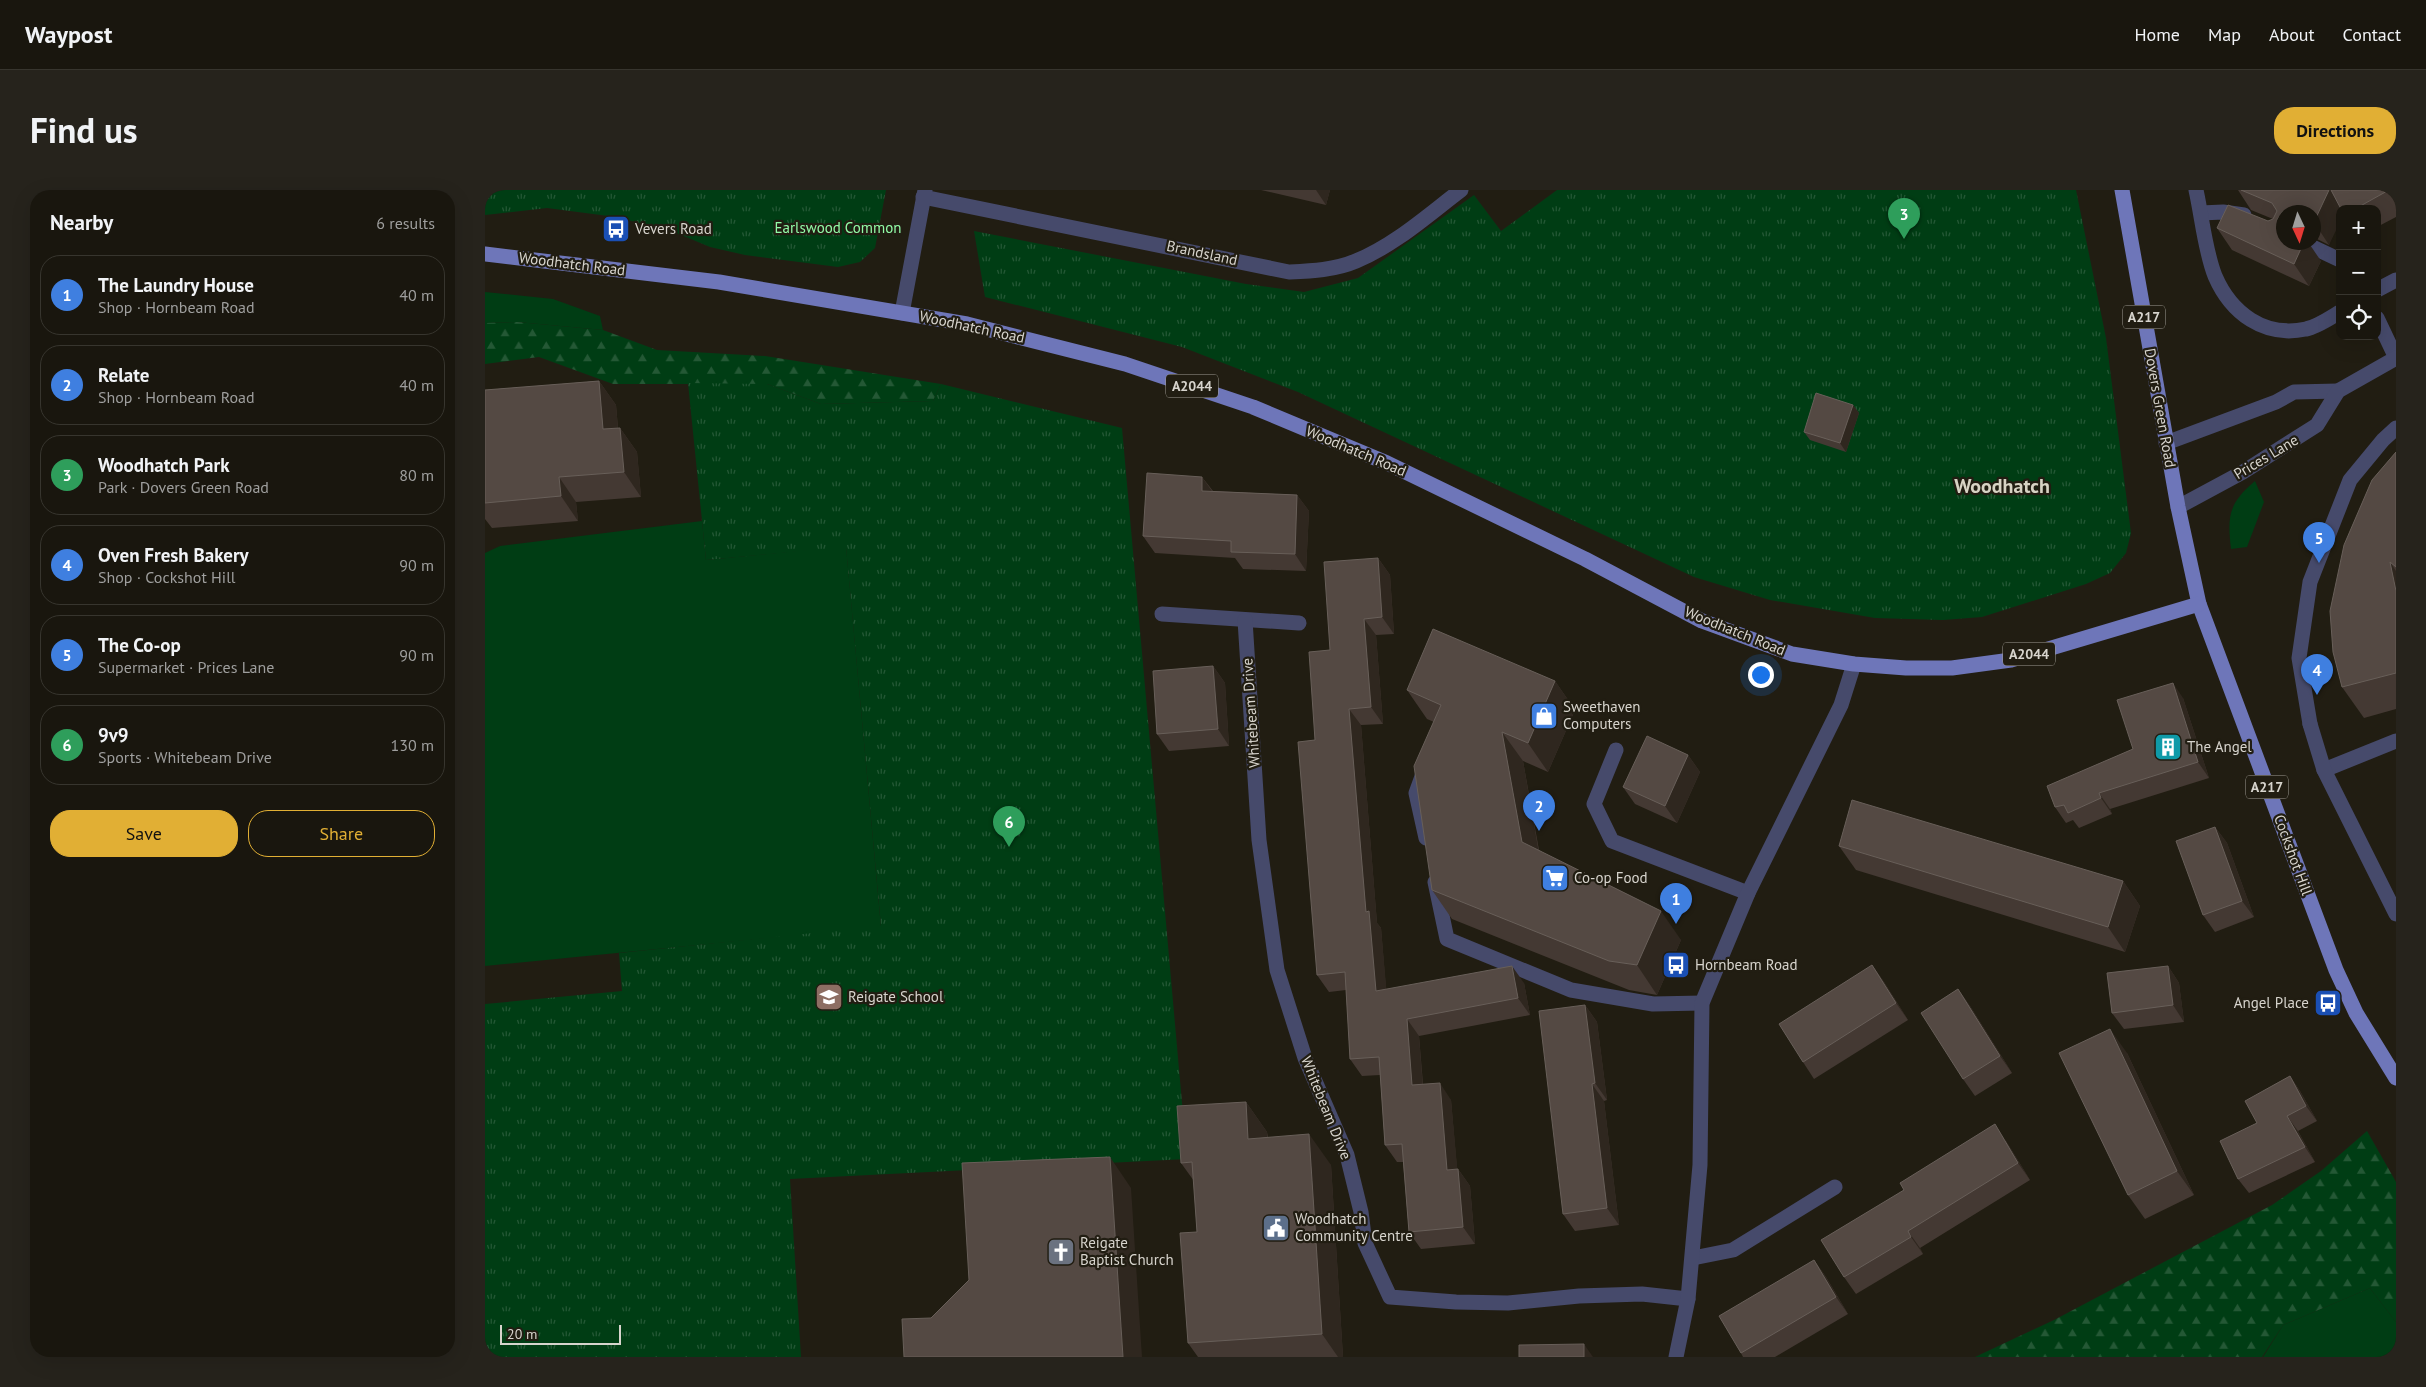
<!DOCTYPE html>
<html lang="en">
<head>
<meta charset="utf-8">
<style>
	:root { --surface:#19160e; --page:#26231c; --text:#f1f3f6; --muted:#9f9f9e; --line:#37352e; --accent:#e1af34 }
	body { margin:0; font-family:"PT Sans",sans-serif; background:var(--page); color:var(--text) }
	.controls { position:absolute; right:15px; top:15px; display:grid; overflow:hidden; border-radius:10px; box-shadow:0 5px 20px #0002 }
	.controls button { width:45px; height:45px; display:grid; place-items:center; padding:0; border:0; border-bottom:1px solid var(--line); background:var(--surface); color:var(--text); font:25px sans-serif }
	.compass { position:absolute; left:1791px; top:15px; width:45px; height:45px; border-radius:50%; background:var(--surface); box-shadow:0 5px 20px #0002; rotate:176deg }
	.scale { position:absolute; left:15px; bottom:12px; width:121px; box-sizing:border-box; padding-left:5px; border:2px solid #d7d4cd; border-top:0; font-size:14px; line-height:18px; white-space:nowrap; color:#d7d4cd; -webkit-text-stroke:4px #211d12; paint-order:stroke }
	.you { position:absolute; left:1275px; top:484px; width:18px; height:18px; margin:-12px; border:4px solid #fff; border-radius:50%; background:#1a73e8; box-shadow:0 0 0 8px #1a73e833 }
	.badge { display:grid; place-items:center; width:32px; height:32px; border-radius:50%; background:var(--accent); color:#fff; font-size:16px; font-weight:700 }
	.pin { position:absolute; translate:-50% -41px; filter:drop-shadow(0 1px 2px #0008) }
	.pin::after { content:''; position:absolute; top:26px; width:18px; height:15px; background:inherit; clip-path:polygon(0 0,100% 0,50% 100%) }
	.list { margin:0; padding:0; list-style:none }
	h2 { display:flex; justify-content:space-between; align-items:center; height:65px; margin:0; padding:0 20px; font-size:21px }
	h2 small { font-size:16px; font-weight:400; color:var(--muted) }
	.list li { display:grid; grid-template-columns:32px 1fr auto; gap:15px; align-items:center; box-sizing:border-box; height:80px; margin:0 10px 10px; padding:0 10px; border:1px solid var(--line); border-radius:20px }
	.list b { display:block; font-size:19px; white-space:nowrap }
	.list p { margin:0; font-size:16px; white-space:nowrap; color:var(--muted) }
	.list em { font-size:16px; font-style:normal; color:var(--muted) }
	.actions { display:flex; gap:10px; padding:15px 20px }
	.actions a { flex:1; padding:11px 0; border:1px solid var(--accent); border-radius:20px; text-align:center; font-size:18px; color:var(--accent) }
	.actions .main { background:var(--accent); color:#111 }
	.icon { flex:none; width:28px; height:28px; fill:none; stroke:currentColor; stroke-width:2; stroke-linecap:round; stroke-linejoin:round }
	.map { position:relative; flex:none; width:1911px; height:1167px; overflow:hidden; border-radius:20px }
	header { display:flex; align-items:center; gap:30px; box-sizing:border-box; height:70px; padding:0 25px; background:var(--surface); border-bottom:1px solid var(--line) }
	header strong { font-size:24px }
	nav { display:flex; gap:28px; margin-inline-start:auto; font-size:18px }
	.intro { display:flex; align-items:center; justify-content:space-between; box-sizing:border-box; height:120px; padding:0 30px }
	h1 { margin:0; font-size:35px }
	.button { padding:12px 22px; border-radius:20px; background:var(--accent); color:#111; font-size:18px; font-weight:700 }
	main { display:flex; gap:30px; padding:0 30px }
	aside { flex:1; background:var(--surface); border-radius:20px; box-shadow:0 5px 20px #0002 }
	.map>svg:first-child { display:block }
</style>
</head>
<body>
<header>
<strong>Waypost</strong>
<nav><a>Home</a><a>Map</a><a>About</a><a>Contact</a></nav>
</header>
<div class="intro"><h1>Find us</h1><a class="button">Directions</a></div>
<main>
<aside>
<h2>Nearby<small>6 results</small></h2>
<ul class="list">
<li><span class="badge" style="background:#3f7fe0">1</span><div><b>The Laundry House</b><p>Shop · Hornbeam Road</p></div><em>40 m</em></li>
<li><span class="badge" style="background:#3f7fe0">2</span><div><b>Relate</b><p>Shop · Hornbeam Road</p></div><em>40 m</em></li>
<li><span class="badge" style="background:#2e9e5b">3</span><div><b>Woodhatch Park</b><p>Park · Dovers Green Road</p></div><em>80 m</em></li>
<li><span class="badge" style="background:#3f7fe0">4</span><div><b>Oven Fresh Bakery</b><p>Shop · Cockshot Hill</p></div><em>90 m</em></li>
<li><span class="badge" style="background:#3f7fe0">5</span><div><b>The Co-op</b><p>Supermarket · Prices Lane</p></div><em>90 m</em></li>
<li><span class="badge" style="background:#2e9e5b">6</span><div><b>9v9</b><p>Sports · Whitebeam Drive</p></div><em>130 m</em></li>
</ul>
<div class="actions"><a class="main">Save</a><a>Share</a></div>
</aside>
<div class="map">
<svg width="1911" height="1167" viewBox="0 0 1911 1167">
	<defs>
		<pattern id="forest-firs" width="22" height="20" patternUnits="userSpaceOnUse" patternTransform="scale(1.25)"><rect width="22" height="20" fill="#003d14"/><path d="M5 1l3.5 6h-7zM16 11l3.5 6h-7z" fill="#245835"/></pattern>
		<pattern id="park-tufts" width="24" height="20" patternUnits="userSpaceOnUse" patternTransform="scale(1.25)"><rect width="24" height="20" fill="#003d14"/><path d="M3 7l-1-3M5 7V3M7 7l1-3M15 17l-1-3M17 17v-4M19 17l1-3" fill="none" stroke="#245835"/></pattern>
	</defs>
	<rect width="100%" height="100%" fill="#211d12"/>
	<g fill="#003d14">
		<path d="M0 102 68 109 115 126 118 140 32 132 0 133Z"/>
		<path d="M1770 291 1779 312 1762 357 1746 359C1742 325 1744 313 1770 291Z"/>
		<path d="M217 331 221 370 361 356 396 737 0 776V363L15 356Z"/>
		<path d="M1885 1098 1911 1132V1167H1778L1798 1135Z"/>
	</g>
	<g fill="url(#forest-firs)">
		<path d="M32 132 118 140 172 160 280 166 456 194 448 211 336 214 282 194H128L54 167 0 174V133Z"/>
		<path d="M1882 941 1911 992V1132L1885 1098 1798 1135 1777 1167H1490L1569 1130 1787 1015 1836 981Z"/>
	</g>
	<g fill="url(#park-tufts)">
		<path d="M0 0H401L390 58 375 72 353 77 260 65 225 57 189 42 131 27 62 18 0 25Z"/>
		<path d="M1072 0H1591L1621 148 1646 343 1641 363 1625 383 1601 394 1497 427 1458 430 1390 428 1285 410 1209 387 813 202 697 157 500 107 489 41 761 94 819 102 873 88 989 5 1016 41Z"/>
		<path d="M203 193 282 194 336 214 448 211 456 194 637 238 702 969 305 989 316 1167H0V814L137 801 134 763 396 736 361 357 221 370Z"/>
	</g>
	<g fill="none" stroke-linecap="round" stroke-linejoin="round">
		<g stroke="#464a6b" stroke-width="15">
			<path d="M1716 23 1738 22 1759 25"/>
			<path d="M1817 52 1855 70"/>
			<path d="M1825 534 1814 468 1825 392 1865 290 1898 250 1911 238"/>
			<path d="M1131 560 1109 614 1127 651 1263 703"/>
			<path d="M1839 580 1911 551"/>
			<path d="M939 581 931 603 941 648"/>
			<path d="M950 692 962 749 1086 800 1168 814 1217 813"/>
			<path d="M1208 1068 1248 1060 1350 997"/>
		</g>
		<g stroke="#464a6b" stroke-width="15">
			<path d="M1711 0C1717 27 1720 61 1730 86 1746 123 1779 148 1821 139 1832 137 1845 128 1855 122"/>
			<path d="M438 7 804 82C826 81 850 80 871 71 910 55 943 25 976 0"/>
			<path d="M1892 100 1911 90"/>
			<path d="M417 123 440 0"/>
			<path d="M1892 128 1911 168"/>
			<path d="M677 424 814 433"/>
			<path d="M760 430 774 650 792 780 820 868 862 965 876 1022 880 1053 905 1107 971 1112 1023 1113 1094 1106 1157 1104 1203 1109"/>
			<path d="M1825 534 1839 580 1911 724"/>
			<path d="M1191 1167 1203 1109 1215 975 1217 813 1263 703 1356 515 1369 474"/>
		</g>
		<g stroke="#464a6b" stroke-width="15">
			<path d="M1681 253 1791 212 1809 202 1853 201"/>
			<path d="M1693 317 1758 282 1832 235 1853 201 1911 168"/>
		</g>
		<g stroke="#6e76b9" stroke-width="15">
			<path d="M1637 0 1693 317 1714 414 1851 780 1871 823 1911 888"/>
			<path d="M0 64 234 92 482 134 640 174 768 217 902 273 1100 369 1217 431 1307 464 1369 474 1421 478H1467L1526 470 1714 414"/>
		</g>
	</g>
	<g fill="#443933">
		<path d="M776 0H845L841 15Z"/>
		<path d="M1753 0H1911V27L1892 37V19H1855L1844 55 1828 47V22H1798V52L1836 71 1824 96 1747 60 1732 38 1783 31 1788 29 1766 20Z"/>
		<path d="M114 191 131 215 133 238H135L152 262 156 307 91 312 93 331 7 338 0 329V200Z"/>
		<path d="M1368 215 1374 223 1361 262 1325 250 1319 242Z"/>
		<path d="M1911 262V519L1879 528 1857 497Z"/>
		<path d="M717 287 728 301 812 305 824 321 821 381 758 379 750 368 670 363 658 346Z"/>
		<path d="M893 368 905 385 909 444 891 445 898 534 876 535 892 733 896 738 901 799 1039 793 1045 825 934 846 938 894 966 910 972 979H973L985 996 990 1054 936 1059 924 1042 918 972H912L900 955 895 885 877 886 865 869 861 800 844 802 832 785 830 550 845 460Z"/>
		<path d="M728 476 740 493 744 556 684 561 672 544Z"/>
		<path d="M1070 491 1090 520 1063 582 1038 571 1054 660 1196 750 1172 805 1144 800 967 729 947 700 949 532 942 529 922 500Z"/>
		<path d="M1698 508 1724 588 1625 619 1627 624 1594 638 1588 630 1581 633 1570 617 1648 559Z"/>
		<path d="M1203 565 1215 582 1192 633 1150 614 1138 597Z"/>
		<path d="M1730 637 1742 653 1769 727 1730 742 1718 725Z"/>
		<path d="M1354 656 1638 691 1655 716 1640 762 1371 680Z"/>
		<path d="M1387 775 1399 792 1423 830 1329 889 1318 872Z"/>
		<path d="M1683 776 1694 793 1699 832 1639 839 1627 823Z"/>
		<path d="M1473 799 1485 816 1527 883 1490 906 1478 889Z"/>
		<path d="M1100 815 1112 832 1122 910 1119 911 1134 1035 1090 1041 1078 1024Z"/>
		<path d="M1642 863 1709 1005 1660 1029 1643 1005Z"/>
		<path d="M1805 886 1815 901 1832 931 1813 941 1830 972 1764 1003 1753 989 1772 933Z"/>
		<path d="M761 912 782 942 783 947 846 975 858 1167H713L703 1153 712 1042 709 991 696 973Z"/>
		<path d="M1521 951 1545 990 1435 1058 1438 1064 1371 1104 1359 1087 1419 1000Z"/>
		<path d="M1329 1070 1341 1087 1363 1124 1290 1167H1258L1256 1163Z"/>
	</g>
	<g fill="#2f271f">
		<path d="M831 0H845L841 15Z"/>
		<path d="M1844 0H1846L1859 19H1855V32L1844 55 1829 32Z"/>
		<path d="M1797 22 1798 25V42L1794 36 1792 30Z"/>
		<path d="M1819 52H1823L1836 71 1824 96 1809 74Z"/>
		<path d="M114 191 131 215 135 263 118 239Z"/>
		<path d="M1368 215 1374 223 1361 262 1355 253Z"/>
		<path d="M135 238 152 262 156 307 139 282Z"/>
		<path d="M74 287 91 312 93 331 76 306Z"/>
		<path d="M717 287 729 304 717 301Z"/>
		<path d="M812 305 824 321 821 381 810 364Z"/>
		<path d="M893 368 905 385 909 444 897 427Z"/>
		<path d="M1905 372 1911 381V401Z"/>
		<path d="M879 429 891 445 898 534 886 517Z"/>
		<path d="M728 476 740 493 744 556 733 539Z"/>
		<path d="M1070 491 1090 520 1063 582 1043 553Z"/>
		<path d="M1688 493 1698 508 1724 588 1713 572Z"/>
		<path d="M864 519 876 535 892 733 896 738 903 818 891 801 881 722Z"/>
		<path d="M1017 542 1038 571 1057 681 1037 652Z"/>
		<path d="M1203 565 1215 582 1192 633 1180 616Z"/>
		<path d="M1614 603 1625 619 1627 624 1616 608Z"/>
		<path d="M1730 637 1742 653 1769 727 1757 711Z"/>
		<path d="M1638 691 1655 716 1640 762 1623 737Z"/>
		<path d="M1176 721 1196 750 1172 805 1152 775Z"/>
		<path d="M1387 775 1399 792 1423 830 1411 813Z"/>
		<path d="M1027 776 1039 793 1045 825 1033 808Z"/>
		<path d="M1683 776 1694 793 1699 832 1688 815Z"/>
		<path d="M1473 799 1485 816 1527 883 1515 866Z"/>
		<path d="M1100 815 1112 832 1122 910 1110 893Z"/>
		<path d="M922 829 934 846 939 912 927 895Z"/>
		<path d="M1625 839 1642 863 1709 1005 1692 981Z"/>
		<path d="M1805 886 1815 901 1832 931 1821 916Z"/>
		<path d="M955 893 966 910 974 997 962 980Z"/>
		<path d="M1107 894 1119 911 1134 1035 1122 1018Z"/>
		<path d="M761 912 782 942 784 979 763 949Z"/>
		<path d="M1802 926 1813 941 1830 972 1820 957Z"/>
		<path d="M1510 934 1521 951 1545 990 1533 973Z"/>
		<path d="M824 944 846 975 858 1167H853L837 1144Z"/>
		<path d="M625 967 646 998 657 1167H638Z"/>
		<path d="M973 979 985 996 990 1054 978 1037Z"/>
		<path d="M1423 1041 1435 1058 1438 1064 1426 1047Z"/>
		<path d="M1329 1070 1341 1087 1363 1124 1351 1107Z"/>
		<path d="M1099 1154 1108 1167H1099Z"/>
	</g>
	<g fill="#544943" stroke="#685f59">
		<path d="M1756 0H1844L1829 32 1828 22H1808L1806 21 1797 22 1792 30 1794 36 1798 38V52H1819L1809 74 1732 38 1743 15 1783 31 1788 29 1792 21 1787 13Z"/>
		<path d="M1846 0H1904L1870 19H1856Z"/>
		<path d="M114 191 118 239 135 238 139 282 74 287 76 306 0 313V200Z"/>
		<path d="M1331 203 1368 215 1355 253 1319 242Z"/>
		<path d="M1911 262V377L1905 372 1911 401V483L1857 497 1848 462 1845 421 1859 355 1887 290Z"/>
		<path d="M662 283 717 287V301L812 305 810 364 746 362V351L658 346Z"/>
		<path d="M893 368 897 427 879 429 886 517 864 519 881 722 884 721 891 801 1027 776 1033 808 922 829 927 895 955 893 962 980 973 979 978 1037 924 1042 917 954 900 955 894 867 865 869 860 782 832 785 813 552 830 550 824 462 845 460 839 372Z"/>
		<path d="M948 439 1070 491 1043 553 1017 542 1037 652 1176 721 1152 775 1124 771 947 700 929 576 956 515 922 500Z"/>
		<path d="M728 476 733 539 672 544 668 481Z"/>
		<path d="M1688 493 1713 572 1614 603 1616 608 1583 623 1579 615 1570 617 1562 596 1648 559 1632 510Z"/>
		<path d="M1162 546 1203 565 1180 616 1138 597Z"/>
		<path d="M1367 610 1638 691 1623 737 1354 656Z"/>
		<path d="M1730 637 1757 711 1718 725 1691 651Z"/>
		<path d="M1387 775 1411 813 1318 872 1294 834Z"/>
		<path d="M1683 776 1688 815 1627 823 1622 783Z"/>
		<path d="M1473 799 1515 866 1478 889 1436 823Z"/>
		<path d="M1100 815 1110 893 1107 894 1122 1018 1078 1024 1054 821Z"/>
		<path d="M1625 839 1692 981 1643 1005 1574 863Z"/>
		<path d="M1805 886 1821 916 1802 926 1820 957 1753 989 1735 951 1772 933 1760 911Z"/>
		<path d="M761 912 763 949 824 944 837 1144 703 1153 695 1043 712 1042 707 972 696 973 692 916Z"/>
		<path d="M1510 934 1533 973 1423 1041 1426 1047 1359 1087 1336 1050 1419 1000 1415 993Z"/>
		<path d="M625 967 638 1167H419L417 1129 446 1128 484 1090 477 973Z"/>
		<path d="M1329 1070 1351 1107 1256 1163 1234 1126Z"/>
		<path d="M1099 1154V1167H1034V1155Z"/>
	</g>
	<defs>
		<g id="bus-square" transform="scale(1.4375)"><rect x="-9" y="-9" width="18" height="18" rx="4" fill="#1a4fb4" stroke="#211d12"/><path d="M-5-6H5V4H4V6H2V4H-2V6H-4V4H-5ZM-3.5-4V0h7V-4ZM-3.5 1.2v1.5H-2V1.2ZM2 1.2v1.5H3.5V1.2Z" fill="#fff"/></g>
		<g id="shop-square" transform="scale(1.4375)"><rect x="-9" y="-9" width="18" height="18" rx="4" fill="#3f7fe0" stroke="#211d12"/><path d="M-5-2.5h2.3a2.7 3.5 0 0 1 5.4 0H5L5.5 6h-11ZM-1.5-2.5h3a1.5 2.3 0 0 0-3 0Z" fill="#fff"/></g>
		<g id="building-square" transform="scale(1.4375)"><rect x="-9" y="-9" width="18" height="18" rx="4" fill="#0f9aa8" stroke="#211d12"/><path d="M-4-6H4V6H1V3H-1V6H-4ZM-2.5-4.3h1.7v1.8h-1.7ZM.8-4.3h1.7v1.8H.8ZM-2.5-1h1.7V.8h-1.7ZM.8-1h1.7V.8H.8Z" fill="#fff"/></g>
		<g id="supermarket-square" transform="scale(1.4375)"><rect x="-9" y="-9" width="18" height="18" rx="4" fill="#3f7fe0" stroke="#211d12"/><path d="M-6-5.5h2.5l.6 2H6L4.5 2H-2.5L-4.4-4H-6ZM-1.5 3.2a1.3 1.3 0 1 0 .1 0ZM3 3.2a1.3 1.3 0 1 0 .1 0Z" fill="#fff"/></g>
		<g id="school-square" transform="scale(1.4375)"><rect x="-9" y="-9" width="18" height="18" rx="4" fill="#8d6e63" stroke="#211d12"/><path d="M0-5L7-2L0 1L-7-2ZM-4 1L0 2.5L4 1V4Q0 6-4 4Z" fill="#fff"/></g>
		<g id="civic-square" transform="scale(1.4375)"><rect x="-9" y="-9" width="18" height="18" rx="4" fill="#5c6f8a" stroke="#211d12"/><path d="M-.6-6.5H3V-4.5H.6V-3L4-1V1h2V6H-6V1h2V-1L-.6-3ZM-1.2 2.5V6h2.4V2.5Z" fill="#fff"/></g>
		<g id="church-square" transform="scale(1.4375)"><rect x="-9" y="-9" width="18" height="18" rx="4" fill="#6b7280" stroke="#211d12"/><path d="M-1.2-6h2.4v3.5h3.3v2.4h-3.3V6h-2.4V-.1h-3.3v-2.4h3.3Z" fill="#fff"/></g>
	</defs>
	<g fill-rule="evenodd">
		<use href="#bus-square" x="131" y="39"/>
		<use href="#shop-square" x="1059" y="526"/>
		<use href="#building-square" x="1683" y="557"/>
		<use href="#supermarket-square" x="1070" y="688"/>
		<use href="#bus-square" x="1191" y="775"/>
		<use href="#school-square" x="344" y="807"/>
		<use href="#bus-square" x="1843" y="813"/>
		<use href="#civic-square" x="791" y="1038"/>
		<use href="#church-square" x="576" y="1062"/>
	</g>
	<g text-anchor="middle" stroke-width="4.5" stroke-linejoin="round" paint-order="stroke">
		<g fill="#211d12" stroke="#a09d95" stroke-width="1">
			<rect x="1638" y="115.5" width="42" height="23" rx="4"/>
			<rect x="681" y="184.5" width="52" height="23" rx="4"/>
			<rect x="1518" y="452.5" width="52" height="23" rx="4"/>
			<rect x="1761" y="585.5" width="42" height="23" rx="4"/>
		</g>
		<g font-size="14" font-weight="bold" fill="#d7d4cd">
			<text x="1659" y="132">A217</text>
			<text x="707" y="201">A2044</text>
			<text x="1544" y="469">A2044</text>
			<text x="1782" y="602">A217</text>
		</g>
		<g font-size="15" fill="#92fba7" stroke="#211d12">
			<text x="353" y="43">Earlswood Common</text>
		</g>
		<g font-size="15" fill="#d7d4cd" stroke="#211d12" text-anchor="start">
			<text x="150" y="44">Vevers Road</text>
			<text x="1078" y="522">Sweethaven<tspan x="1078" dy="17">Computers</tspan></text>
			<text x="1702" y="562">The Angel</text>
			<text x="1089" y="693">Co-op Food</text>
			<text x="1210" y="780">Hornbeam Road</text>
			<text x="363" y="812">Reigate School</text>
			<text x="1824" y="818" text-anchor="end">Angel Place</text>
			<text x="810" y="1034">Woodhatch<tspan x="810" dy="17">Community Centre</tspan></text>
			<text x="595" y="1058">Reigate<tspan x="595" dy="17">Baptist Church</tspan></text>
		</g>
		<g font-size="15" fill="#d7d4cd" stroke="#211d12">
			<text transform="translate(717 63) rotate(12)" y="5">Brandsland</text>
			<text transform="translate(87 74) rotate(7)" y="5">Woodhatch Road</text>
			<text transform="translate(487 137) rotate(12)" y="5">Woodhatch Road</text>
			<text transform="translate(1675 218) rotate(80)" y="5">Dovers Green Road</text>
			<text transform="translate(871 261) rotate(23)" y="5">Woodhatch Road</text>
			<text transform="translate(1781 267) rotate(-31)" y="5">Prices Lane</text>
			<text transform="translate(1250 441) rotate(22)" y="5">Woodhatch Road</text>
			<text transform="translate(766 523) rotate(-94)" y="5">Whitebeam Drive</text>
			<text transform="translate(1808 665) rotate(70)" y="5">Cockshot Hill</text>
			<text transform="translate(841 918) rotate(68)" y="5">Whitebeam Drive</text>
		</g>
		<g font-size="20" font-weight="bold" fill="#d7d3c4" stroke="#211d12">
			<text x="1517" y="303">Woodhatch</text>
		</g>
	</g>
</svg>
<div class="controls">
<button>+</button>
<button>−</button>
<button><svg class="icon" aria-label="locate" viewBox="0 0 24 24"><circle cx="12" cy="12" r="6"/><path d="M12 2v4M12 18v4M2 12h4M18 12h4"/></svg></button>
</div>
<svg class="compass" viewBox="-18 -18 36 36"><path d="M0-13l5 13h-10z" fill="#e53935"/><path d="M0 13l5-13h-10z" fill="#9f9f9e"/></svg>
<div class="scale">20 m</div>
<div class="you"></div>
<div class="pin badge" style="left:1191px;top:734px;background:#3f7fe0">1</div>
<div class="pin badge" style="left:1054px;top:641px;background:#3f7fe0">2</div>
<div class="pin badge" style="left:1419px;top:49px;background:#2e9e5b">3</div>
<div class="pin badge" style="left:1832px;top:505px;background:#3f7fe0">4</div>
<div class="pin badge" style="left:1834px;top:373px;background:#3f7fe0">5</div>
<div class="pin badge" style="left:524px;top:657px;background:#2e9e5b">6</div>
</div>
</main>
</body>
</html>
